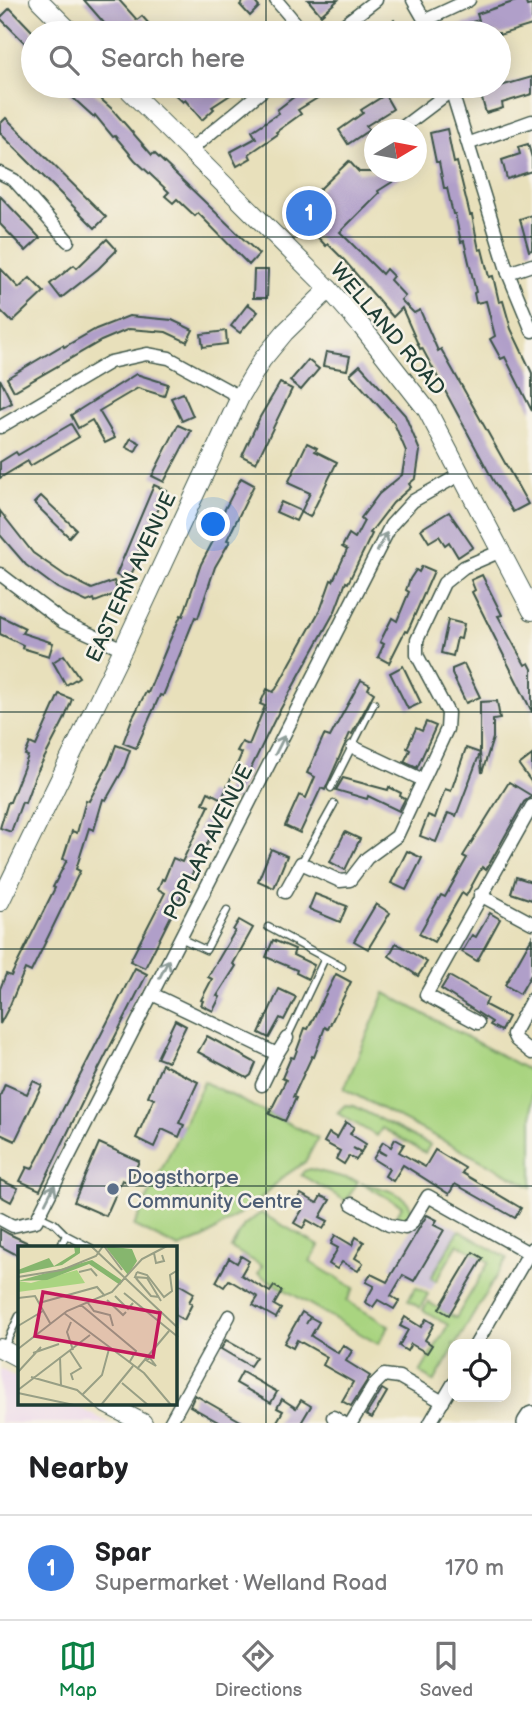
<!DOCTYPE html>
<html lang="en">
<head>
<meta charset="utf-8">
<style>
	:root { --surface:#fff; --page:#f6f6f6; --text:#202124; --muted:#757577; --line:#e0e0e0; --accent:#0b8043 }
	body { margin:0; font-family:"Balsamiq Sans",sans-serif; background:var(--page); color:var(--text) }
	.controls { position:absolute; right:21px; bottom:21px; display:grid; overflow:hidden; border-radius:14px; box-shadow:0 4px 18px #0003 }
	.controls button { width:63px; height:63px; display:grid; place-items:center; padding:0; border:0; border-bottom:2px solid var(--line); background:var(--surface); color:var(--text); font:35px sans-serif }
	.compass { position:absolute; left:364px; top:119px; width:63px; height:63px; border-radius:50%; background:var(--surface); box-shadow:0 4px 18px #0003; rotate:80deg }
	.you { position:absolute; left:214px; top:525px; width:24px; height:24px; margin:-18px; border:5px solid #fff; border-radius:50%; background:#1a73e8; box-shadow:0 0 0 10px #1a73e833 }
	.badge { display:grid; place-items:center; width:46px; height:46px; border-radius:50%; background:var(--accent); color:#fff; font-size:23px; font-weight:700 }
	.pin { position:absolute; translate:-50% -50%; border:4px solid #fff; box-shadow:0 2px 7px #0006 }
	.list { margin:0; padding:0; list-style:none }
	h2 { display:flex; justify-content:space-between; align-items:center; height:91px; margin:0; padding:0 28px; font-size:30px }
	h2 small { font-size:23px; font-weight:400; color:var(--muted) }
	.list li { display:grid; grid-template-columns:46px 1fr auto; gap:21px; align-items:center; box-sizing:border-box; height:105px; padding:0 28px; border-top:2px solid var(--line) }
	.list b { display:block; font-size:26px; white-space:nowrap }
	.list p { margin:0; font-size:23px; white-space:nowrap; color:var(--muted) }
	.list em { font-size:23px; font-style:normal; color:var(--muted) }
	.icon { flex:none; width:38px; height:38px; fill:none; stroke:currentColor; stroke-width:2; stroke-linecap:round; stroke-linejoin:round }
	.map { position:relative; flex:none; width:532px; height:1423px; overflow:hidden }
	.search { position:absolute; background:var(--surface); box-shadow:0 4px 18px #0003; left:21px; right:21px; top:21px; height:77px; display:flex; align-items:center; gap:18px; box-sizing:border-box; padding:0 24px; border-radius:38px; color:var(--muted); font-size:26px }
	.sheet { height:196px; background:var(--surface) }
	nav { display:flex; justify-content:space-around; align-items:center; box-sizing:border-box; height:98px; border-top:2px solid var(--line); background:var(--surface); font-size:19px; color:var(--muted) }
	nav a { display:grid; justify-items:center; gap:4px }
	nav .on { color:var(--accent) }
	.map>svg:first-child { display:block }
</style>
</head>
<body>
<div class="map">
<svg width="532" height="1423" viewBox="0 0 532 1423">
	<rect width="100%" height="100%" fill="#f7f3e8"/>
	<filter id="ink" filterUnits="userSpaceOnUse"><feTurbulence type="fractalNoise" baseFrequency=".0143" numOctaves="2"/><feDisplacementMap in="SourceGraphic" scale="14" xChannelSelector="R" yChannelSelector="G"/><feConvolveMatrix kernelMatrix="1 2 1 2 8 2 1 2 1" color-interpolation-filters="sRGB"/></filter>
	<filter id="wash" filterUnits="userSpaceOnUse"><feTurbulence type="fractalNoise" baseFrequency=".00686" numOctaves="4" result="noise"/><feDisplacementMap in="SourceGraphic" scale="28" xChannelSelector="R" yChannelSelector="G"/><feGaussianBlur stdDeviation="1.57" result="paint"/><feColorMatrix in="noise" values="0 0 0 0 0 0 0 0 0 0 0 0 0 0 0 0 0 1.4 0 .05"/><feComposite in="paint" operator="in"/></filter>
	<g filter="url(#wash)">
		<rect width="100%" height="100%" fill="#e8e0bb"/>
		<path fill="#ead1ec" d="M0 1369 19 1379V1404H71L110 1423H0Z"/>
		<path fill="#cabfd6" d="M423 1208 459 1230 431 1277 436 1281 431 1291 389 1267Z"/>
		<g fill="#a9d480" stroke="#64885a" stroke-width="2">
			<path d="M385 993 532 1072V1187L344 1089Z"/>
			<path d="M204 1082 318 1138 305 1162 283 1177 259 1200 204 1238 179 1248 134 1226Z"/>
			<path d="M345 1105 354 1106 430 1145 425 1153 382 1128 377 1136 337 1113Z"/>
			<path d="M310 1169 358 1181 346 1201 301 1175 304 1171Z"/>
			<path d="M361 1183C378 1188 407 1191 412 1211L405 1222 394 1221 402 1206Z"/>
			<path d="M261 1213 319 1246 310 1262 354 1288 347 1301 389 1326 378 1344 258 1274 262 1266 231 1248 244 1225Z"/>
			<path d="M459 1230 507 1258 456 1344H453V1350L434 1382 420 1373 448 1325 423 1310 428 1302 456 1318 489 1262 458 1244 436 1281 431 1278Z"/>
			<path d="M416 1287 428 1294 420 1308 408 1300Z"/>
		</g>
		<g id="blocks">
			<g fill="#b09fc9">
				<path d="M84 0H119L137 20 142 16 157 33H122L116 26 111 31Z"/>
				<path d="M245 0H253L259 7 250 16 240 5Z"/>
				<path d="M308 0H338L321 15Z"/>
				<path d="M519 0H525L527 6 532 5V25L499 35V33H444L443 30 479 20 477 14Z"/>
				<path d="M10 8 33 32V51L0 18Z"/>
				<path d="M394 20 402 33H371Z"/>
				<path d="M532 77V94L502 103 503 108 486 113 480 92Z"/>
				<path d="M60 86H86L112 109 152 155 154 153 259 254 249 265 198 213 195 216 177 199 173 203 165 196 169 192 135 160 115 136 113 137 95 115 94 117Z"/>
				<path d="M166 86H244L212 107 214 109 202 120 185 100 183 102Z"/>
				<path d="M308 86H337L298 110 301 114 276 132 278 134 249 154 251 158 237 166 230 152 256 138 252 131 279 113 277 110Z"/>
				<path d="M385 95 393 109 366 126 369 130 348 144 339 130 363 113 361 110Z"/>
				<path d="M6 118 106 217 95 228 0 133V124Z"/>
				<path d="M447 129 454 163 457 162 470 215H472L479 250 482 249 489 277 493 276 499 302 503 301 511 329 532 373V411L505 357 501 359 490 339 495 336 486 301 476 303 474 293 476 292 464 241 461 242 455 214H453L447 188H444L439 162H436L430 133Z"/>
				<path d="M528 144 532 158V171L507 179 502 160 520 154 518 147Z"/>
				<path d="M349 161 359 172H408L378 191 379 193 340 232 382 274 386 269 393 276 390 280 405 296 401 300 414 313 420 310 438 351 441 349 528 504 513 512 493 480 422 348 420 349 402 308 393 317 344 260 328 244 326 246 295 213Z"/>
				<path d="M0 196 40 238 26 251 0 224Z"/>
				<path d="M532 215V250L529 251 520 219Z"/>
				<path d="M107 239 117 250 98 269 61 298 50 284 74 265 77 268Z"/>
				<path d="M0 268 19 288 30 278 44 292 12 322 0 310Z"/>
				<path d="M254 270H268L267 298H253Z"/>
				<path d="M248 304 258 312 240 333 231 326Z"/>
				<path d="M129 316 172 320 193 330 187 342 166 332 129 329 101 341 14 391 7 378 63 345 64 347 96 329Z"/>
				<path d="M226 331 227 344 203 347 201 334Z"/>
				<path d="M326 352 350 356 347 370 323 366Z"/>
				<path d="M308 360 319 369 301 390 290 381Z"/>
				<path d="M360 365 405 415 420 451 416 478 409 484 411 487 393 503 370 533 372 534 348 583 346 582 335 611 275 719 235 801 223 796 242 753 237 751 242 742 249 745 265 706 260 704 267 689 273 692 276 689 321 608 331 580 333 581 347 550 342 547 349 534 355 538 364 521 361 518 379 494 402 475 406 451 394 423 350 374Z"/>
				<path d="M136 374 168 384 164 396 138 388 99 411 115 438 105 443 92 420 78 428 71 415Z"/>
				<path d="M0 379 12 403 0 409Z"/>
				<path d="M280 383 292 389 256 463 242 456 260 417Z"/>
				<path d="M183 393 193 416 182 421 171 398Z"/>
				<path d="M71 424 79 437 30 466 28 461 0 478V462L16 452 18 455Z"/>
				<path d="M178 425 191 431 164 482 152 476Z"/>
				<path d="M131 438 140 443 135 452 126 447Z"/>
				<path d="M307 443 317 448 315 451 337 462 310 517 301 512 310 493 288 483Z"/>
				<path d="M241 478 254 485 227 540 230 541 215 567 198 618 195 617 163 696 160 695 136 748 123 743 132 719 146 692 148 693 169 642 181 615 183 616 201 564 219 530 215 528Z"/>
				<path d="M154 485 167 491 136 557 139 558 128 581 116 575Z"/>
				<path d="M41 496 76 529 69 537 34 503Z"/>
				<path d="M281 502 301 511 296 521 276 512Z"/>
				<path d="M0 511 33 553 66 576 92 589 114 581 118 593 95 602 94 599 87 602 57 588 26 565 0 535Z"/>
				<path d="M449 512 473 547 458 557 449 542 445 545 439 536 429 542 421 529Z"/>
				<path d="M422 566 434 571 410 626 407 632 405 631 389 663 378 657 384 644 380 642 392 618 397 621 409 592 406 590 410 579 416 570 419 572Z"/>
				<path d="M482 575 502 615 498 616 525 665 529 663 532 669V712L472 592 475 590 471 580Z"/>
				<path d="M0 616 25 628 22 633 53 643 49 656 22 648 23 645 0 634Z"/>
				<path d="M448 620 464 624 461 639 457 638 453 656 441 653Z"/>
				<path d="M64 655 79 677 66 685 53 662Z"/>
				<path d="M464 664 480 697 466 703 452 674V669Z"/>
				<path d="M403 666 421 703 408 709 390 673Z"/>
				<path d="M361 680 370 685 368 689 374 693 352 734 350 733 325 790 321 788 300 833 285 826 299 795 306 798 315 777 307 773 324 735 330 737Z"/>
				<path d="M59 694 72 699 64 720 35 776 25 803 22 802 11 832 0 828 8 802H10L28 756 25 755 30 743 36 746Z"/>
				<path d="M497 701 500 719 493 720V738L482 773 480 753 456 816 448 813 436 842 420 836 428 815 435 818 445 789 451 791 466 748 480 753V702Z"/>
				<path d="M426 722 436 726 417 768 404 762 410 750 407 748 416 728 422 731Z"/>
				<path d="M116 745 130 750 123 770 106 800 103 799 94 830 89 828 76 869 80 871 31 972 25 969 10 1005 0 1024V989L6 974 11 976 55 888 53 887 67 860 63 859 72 831 77 833 86 800 89 801 109 764Z"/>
				<path d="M532 755V783L519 765Z"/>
				<path d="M343 778 388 790 389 787 401 793 400 796 405 799 399 811 368 796 367 799 336 790Z"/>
				<path d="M509 782 532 796 524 802 486 870 482 867 466 896 462 893 434 942 419 934 441 895 445 897 467 858 463 856Z"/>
				<path d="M208 792 228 802 145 968 130 961 165 893 158 889 162 879 164 880 173 858 182 862 209 806 203 803Z"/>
				<path d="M345 832 360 839 345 870 330 862Z"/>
				<path d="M271 849 287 856 274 888 258 881Z"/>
				<path d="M407 851 422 858 406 890 391 883Z"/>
				<path d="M516 877 532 882V900L511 893Z"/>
				<path d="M315 894 347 906 340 922 309 909Z"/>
				<path d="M376 904 390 913 368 949 354 941Z"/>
				<path d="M490 913 500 919 477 961 462 952 472 935 476 937Z"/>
				<path d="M239 920 253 928 233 964 236 966 217 996 220 997 213 1011 201 1005 203 1001 201 1000 212 979 208 977 235 931 233 930Z"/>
				<path d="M532 937V973L520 994 505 985Z"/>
				<path d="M273 940 295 949 293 955 314 965 308 979 296 973 297 970 266 957Z"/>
				<path d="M396 943 427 962 418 976 389 956Z"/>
				<path d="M135 968 147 974 93 1080 40 1190 20 1181 27 1167 32 1169 38 1158Z"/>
				<path d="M336 974 351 982 328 1029 325 1027 314 1057 312 1056 293 1097 296 1098 285 1121 269 1114 286 1080 282 1078 291 1057 294 1058 305 1028 308 1029Z"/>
				<path d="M449 976 488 998 485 1005 508 1017 501 1031 490 1025 492 1022 441 989Z"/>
				<path d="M279 989 296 997 284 1020 280 1018 269 1038 259 1033Z"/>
				<path d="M175 1020 186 1026 168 1062 157 1058Z"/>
				<path d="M207 1036 256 1063 251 1075 247 1078 198 1052Z"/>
				<path d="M162 1064 198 1082 179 1123 184 1125 179 1137 162 1129 154 1147 136 1138 154 1099 148 1096Z"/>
				<path d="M33 1081 42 1085 15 1141 0 1134V1096L5 1084 27 1094Z"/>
				<path d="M346 1122 354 1127 350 1134 366 1144 361 1152 353 1148 361 1153 356 1160 349 1156 344 1164 336 1159 340 1151 324 1142 329 1133 337 1138Z"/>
				<path d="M395 1139 404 1144 399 1152 425 1167 435 1150 465 1168 462 1173 521 1208 515 1218 455 1184 449 1194 403 1165 393 1181 385 1176 389 1169 373 1159 378 1151 386 1155 378 1150 383 1142 391 1147Z"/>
				<path d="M99 1143 139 1161 130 1183 122 1180 106 1216 74 1202Z"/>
				<path d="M0 1180 18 1188 11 1202 0 1196Z"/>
				<path d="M301 1194 317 1203 321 1196 330 1200 320 1217 328 1221 323 1229 307 1220 303 1228 294 1223 304 1207 296 1202Z"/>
				<path d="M427 1215 437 1220 434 1225 444 1230 414 1281 403 1275 391 1296 399 1301 394 1309 378 1300 373 1307 365 1302 374 1286 366 1282 371 1274 387 1282Z"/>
				<path d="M0 1229 9 1234 39 1248H19V1256L0 1246Z"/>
				<path d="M335 1235 352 1245 356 1237 364 1242 355 1258 363 1263 358 1271 342 1262 337 1269 329 1264 338 1248 331 1244Z"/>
				<path d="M473 1252 483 1258 449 1315 439 1309Z"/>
				<path d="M241 1256 249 1261 241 1275 270 1292 274 1286 282 1291 274 1305 281 1309 276 1318 253 1305 258 1297 229 1280 224 1287 216 1282 229 1258 237 1263Z"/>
				<path d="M175 1282 194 1293 189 1302 192 1304 184 1320 175 1315Z"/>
				<path d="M302 1312 310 1317 306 1324 310 1317 319 1322 311 1336 338 1353 343 1345 352 1351 346 1361 370 1376 351 1406 342 1401 353 1382 323 1365 327 1357 297 1340 293 1348 284 1343Z"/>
				<path d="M405 1317 421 1327 426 1319 434 1324 425 1340 432 1345 427 1353 411 1344 407 1351 399 1346 408 1330 400 1326Z"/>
				<path d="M226 1340 256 1357 250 1366 221 1349Z"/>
				<path d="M242 1372 277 1392 271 1403 236 1383Z"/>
				<path d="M382 1389 387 1392 372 1418 366 1415Z"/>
				<path d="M195 1395 244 1423H220L190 1406Z"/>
				<path d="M282 1399 296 1408 301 1400 311 1406 301 1423H276L283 1411 277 1408Z"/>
			</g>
		</g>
	</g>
	<g filter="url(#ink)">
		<use href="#blocks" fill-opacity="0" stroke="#3d5548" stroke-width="2"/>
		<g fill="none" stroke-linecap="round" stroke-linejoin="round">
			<g stroke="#3d5548" stroke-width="9">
				<g id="lane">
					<path d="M331 788 374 703"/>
					<path d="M301 863 334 804"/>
					<path d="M268 927 342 967"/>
					<path d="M180 938 206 950 227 910"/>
					<path d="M287 1038 325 958"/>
					<path d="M39 1216 54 1223 66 1235"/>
					<path d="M60 1248 66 1235 91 1248"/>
					<path d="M4 1347 19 1316"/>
				</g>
			</g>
			<g stroke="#3d5548" stroke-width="15">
				<g id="street">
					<path d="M276 0 304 33"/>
					<path d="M413 0 432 33"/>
					<path d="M426 20 469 0"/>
					<path d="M333 33 376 0"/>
					<path d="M450 86 508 273 532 331"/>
					<path d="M399 130 452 90"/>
					<path d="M470 143 532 121"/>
					<path d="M190 150 268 86"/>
					<path d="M0 173 14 180 68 241"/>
					<path d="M508 273 532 265"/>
					<path d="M0 427 110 362 147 354 169 358 240 397"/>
					<path d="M0 574 63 622 123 649"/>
					<path d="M353 747 423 780"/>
					<path d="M285 892 301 863 340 881 350 880 367 858 397 836 447 729 448 713 417 655V640L444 583 464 567 501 551"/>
					<path d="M480 895 532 923"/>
					<path d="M152 994 277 1054 287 1038"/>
					<path d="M532 999 513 1034 516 1040 532 1053"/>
					<path d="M478 1023 426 995 532 806"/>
					<path d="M262 1085 277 1054"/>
					<path d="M352 1204 389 1225 405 1228 411 1224 428 1196 529 1253"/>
					<path d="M0 1219 13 1226 36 1221 391 525 413 501 461 474"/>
					<path d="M476 1344 532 1248"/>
					<path d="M333 1417 343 1423"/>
					<path d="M170 1423 229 1316"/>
					<path d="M351 1423 374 1385 384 1375 399 1377 443 1402"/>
					<path d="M430 1423 453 1384"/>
				</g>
			</g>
			<g stroke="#3d5548" stroke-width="20">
				<g id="secondary">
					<path d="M39 0 72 33"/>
					<path d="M125 86 329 289 362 327 427 410 532 611"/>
					<path d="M0 902 123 649 240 397 262 360 285 332 329 289"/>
					<path d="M0 1348 19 1358"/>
					<path d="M106 1404 143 1423"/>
				</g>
			</g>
			<g stroke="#3d5548" stroke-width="24">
				<path id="highway" d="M528 1423 532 1417"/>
			</g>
			<use href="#lane" stroke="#fff" stroke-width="6"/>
			<use href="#street" stroke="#fff" stroke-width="12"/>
			<use href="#secondary" stroke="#fff" stroke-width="18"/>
			<use href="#highway" stroke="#fff" stroke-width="21"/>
		</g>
		<defs><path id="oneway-shaft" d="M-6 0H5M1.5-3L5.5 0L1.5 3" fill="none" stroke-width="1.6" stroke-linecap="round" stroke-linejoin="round" transform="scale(1.75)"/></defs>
		<g stroke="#8f9e9a">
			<use href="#oneway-shaft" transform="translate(382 542) rotate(-63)"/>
			<use href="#oneway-shaft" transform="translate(280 745) rotate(-63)"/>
			<use href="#oneway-shaft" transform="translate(164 969) rotate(-63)"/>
			<use href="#oneway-shaft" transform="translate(50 1194) rotate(-63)"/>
		</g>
	</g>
	<path fill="none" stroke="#1f3d34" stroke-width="2" stroke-opacity="0.55" d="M266 0V33M266 86V1423M0 237H532M0 474H532M0 712H532M0 949H532M0 1186H532"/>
	<circle fill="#5c6f8a" stroke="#f7f3e8" stroke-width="2.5" cx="113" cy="1189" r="7"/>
	<g text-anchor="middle" stroke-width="5" stroke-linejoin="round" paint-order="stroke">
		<g font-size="21" fill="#1f3d34" stroke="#f7f3e8">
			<text transform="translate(388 329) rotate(50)" y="7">WELLAND ROAD</text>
			<text transform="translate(131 577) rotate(-65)" y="7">EASTERN AVENUE</text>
			<text transform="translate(208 842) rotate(-63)" y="7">POPLAR AVENUE</text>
		</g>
		<g font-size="21" fill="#4e5e75" stroke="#f7f3e8" text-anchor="start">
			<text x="127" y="1184">Dogsthorpe<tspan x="127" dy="24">Community Centre</tspan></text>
		</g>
	</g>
	<g transform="translate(18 1246)">
		<rect width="159" height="159" fill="#e8e0bb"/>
		<path d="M59 24 67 37 0 46V35L13 37Z" fill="#a9d480"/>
		<path d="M56 0H62V7L44 19 0 28V24L31 12 36 20 57 7ZM87 0 114 3 119 15 110 29ZM74 14 105 35 102 39 71 18 29 34 0 35Z" fill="#86b66e"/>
		<path fill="none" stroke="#989f85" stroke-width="2" d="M73 0 160 82M86 0 104 24M136 7 138 17 146 15 144 9M61 26 73 23 79 30M119 26 129 29 146 51 154 45 152 29 160 24M119 26 117 31 129 32 143 55M0 31 44 24 78 10 85 0M117 31 133 50 141 51M106 47 160 91M97 50 110 63 115 57M0 52 17 50 32 77M89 54 105 69 108 66M21 57 79 41 87 50M70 57 76 65 92 69 95 80M63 59 118 105 111 117M46 67 126 127 153 159M53 76 49 86 55 104M0 80 25 65M0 103 49 65 94 46 124 13 149 0M52 105 63 122 53 128 55 134M15 107 41 98M42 111 43 140M126 113 138 120 132 112 129 114M119 123 151 85M0 126 23 101M13 131 59 144 76 159M104 137 130 159M0 144 72 89M0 147 56 159M65 148 84 129 91 103M83 159 115 120"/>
		<path fill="#c2185b" fill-opacity="0.15" stroke="#c2185b" stroke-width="3.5" d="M25 46 142 67 135 111 17 90Z"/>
		<rect width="159" height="159" fill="none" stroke="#1f3d34" stroke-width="3.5"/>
	</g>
</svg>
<div class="controls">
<button><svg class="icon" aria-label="locate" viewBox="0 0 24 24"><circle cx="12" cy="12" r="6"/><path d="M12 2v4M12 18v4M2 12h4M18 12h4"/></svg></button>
</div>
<svg class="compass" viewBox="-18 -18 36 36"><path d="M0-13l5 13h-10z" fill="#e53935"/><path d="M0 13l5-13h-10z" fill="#757577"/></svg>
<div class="you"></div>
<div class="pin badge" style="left:309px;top:213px;background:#3f7fe0">1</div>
<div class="search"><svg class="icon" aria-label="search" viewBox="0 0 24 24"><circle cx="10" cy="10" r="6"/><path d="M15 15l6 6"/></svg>Search here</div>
</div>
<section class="sheet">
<h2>Nearby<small></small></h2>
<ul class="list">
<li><span class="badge" style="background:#3f7fe0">1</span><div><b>Spar</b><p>Supermarket · Welland Road</p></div><em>170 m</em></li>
</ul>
</section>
<nav>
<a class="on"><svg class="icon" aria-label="map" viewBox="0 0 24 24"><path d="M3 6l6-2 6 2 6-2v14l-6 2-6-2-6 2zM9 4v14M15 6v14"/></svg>Map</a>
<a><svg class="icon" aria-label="directions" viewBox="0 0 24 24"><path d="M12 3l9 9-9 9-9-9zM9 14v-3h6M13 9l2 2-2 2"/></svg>Directions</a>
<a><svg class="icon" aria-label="saved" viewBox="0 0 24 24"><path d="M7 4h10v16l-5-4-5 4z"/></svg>Saved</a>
</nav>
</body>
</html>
